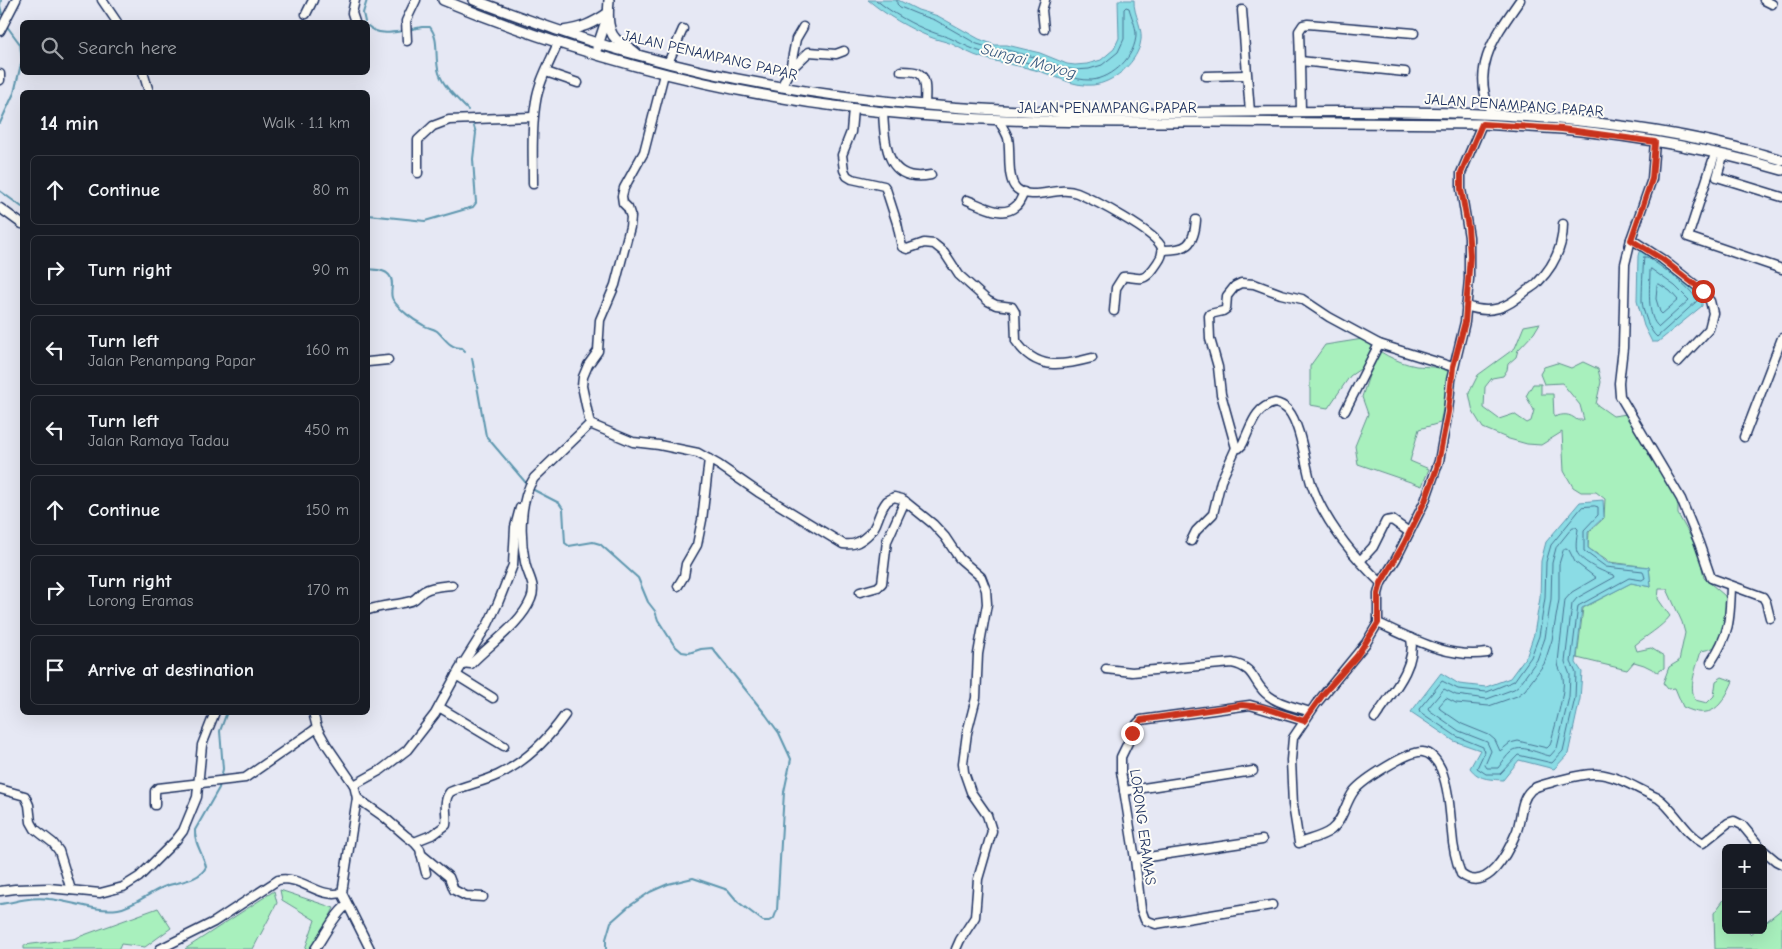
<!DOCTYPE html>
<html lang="en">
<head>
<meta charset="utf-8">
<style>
	:root { --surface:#171b24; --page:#242831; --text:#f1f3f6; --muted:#9ea1a6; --line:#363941 }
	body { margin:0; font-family:"Comic Neue",sans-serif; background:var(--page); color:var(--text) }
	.controls { position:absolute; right:15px; bottom:15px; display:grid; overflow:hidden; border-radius:8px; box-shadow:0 5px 20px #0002 }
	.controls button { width:45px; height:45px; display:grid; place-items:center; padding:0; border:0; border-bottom:1px solid var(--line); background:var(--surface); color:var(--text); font:25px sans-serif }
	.stop { position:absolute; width:15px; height:15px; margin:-11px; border:4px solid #c8321e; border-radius:50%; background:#fff }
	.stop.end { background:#c8321e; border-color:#fff; box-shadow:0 1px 5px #0008 }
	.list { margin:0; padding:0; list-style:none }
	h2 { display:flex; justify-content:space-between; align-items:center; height:65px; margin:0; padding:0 20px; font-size:21px }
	h2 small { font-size:16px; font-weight:400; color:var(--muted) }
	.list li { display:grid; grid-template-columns:32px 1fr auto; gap:15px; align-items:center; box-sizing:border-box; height:70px; margin:0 10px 10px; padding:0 10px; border:1px solid var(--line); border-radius:8px }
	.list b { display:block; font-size:19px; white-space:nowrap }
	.list p { margin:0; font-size:16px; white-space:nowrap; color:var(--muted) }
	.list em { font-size:16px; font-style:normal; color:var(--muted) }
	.icon { flex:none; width:28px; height:28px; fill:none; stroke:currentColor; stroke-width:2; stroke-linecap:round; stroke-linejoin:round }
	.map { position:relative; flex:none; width:1782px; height:949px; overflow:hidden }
	.search { position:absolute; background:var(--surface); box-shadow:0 5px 20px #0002; left:20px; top:20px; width:350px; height:55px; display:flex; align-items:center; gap:12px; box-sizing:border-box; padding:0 18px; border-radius:8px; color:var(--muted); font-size:19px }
	.panel { position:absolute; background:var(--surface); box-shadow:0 5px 20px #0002; left:20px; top:90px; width:350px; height:625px; border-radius:8px }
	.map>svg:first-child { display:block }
</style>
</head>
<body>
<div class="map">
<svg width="1782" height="949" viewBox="0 0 1782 949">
	<rect width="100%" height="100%" fill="#e6e8f4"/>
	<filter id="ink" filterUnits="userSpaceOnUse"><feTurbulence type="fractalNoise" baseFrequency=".02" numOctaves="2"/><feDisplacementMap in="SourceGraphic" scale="10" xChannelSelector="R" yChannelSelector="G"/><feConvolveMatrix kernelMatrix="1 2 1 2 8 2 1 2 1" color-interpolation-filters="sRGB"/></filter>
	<g filter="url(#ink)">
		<g fill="#a8f0bd" stroke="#62908e">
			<path d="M1540 323 1534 333 1518 350 1516 357 1508 364 1507 370 1503 376 1492 378 1485 387 1484 408 1499 419 1514 414 1527 423 1531 421 1534 410 1526 396 1533 384H1541V394H1553L1554 417C1563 414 1569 413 1577 420H1584L1580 405 1562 383 1544 384 1540 374 1544 367 1557 363 1571 368 1583 362 1598 369 1601 382 1596 404 1613 416 1627 414 1678 501V514L1699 552 1704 578 1724 595 1728 601C1726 613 1725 635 1717 645 1713 649 1706 650 1701 651 1697 667 1688 684 1695 700L1707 703 1714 696 1716 681 1722 677 1733 681C1722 706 1712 721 1683 707L1675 688 1668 689 1663 683 1669 667 1679 661 1685 633 1682 622 1667 589H1659L1658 599 1670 616C1662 627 1646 636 1635 645L1637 651 1651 648 1664 656V668L1658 672 1644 665 1634 662 1627 670 1577 658 1583 608 1631 583 1651 587 1649 567 1609 562 1588 548 1589 532 1604 518 1605 499 1596 492H1581L1573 487 1564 471 1562 432 1541 445 1527 444 1509 439 1483 428 1473 412 1469 393 1478 375 1515 348 1524 326Z"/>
			<path d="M1363 339C1379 352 1395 362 1416 366 1428 367 1439 366 1451 372L1440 423 1419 429 1410 461 1429 469 1422 486 1358 464 1355 446 1368 414 1362 397 1372 366 1366 365 1350 376 1328 408 1310 405V366L1325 345Z"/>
			<path d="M280 890 334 908 314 949H305L315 920 282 900Z"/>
			<path d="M274 891 277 903 253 949H185Z"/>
			<path d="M1726 897V930H1748L1750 934 1755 930H1763V924L1782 909V949H1715L1714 913Z"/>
			<path d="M158 908 171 928 145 947 121 944 119 949H24V945L73 939Z"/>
		</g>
		<g fill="#8bdce5" stroke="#5e97af">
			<path d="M868 0H898L918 10 938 16 979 39 995 45H1007L1040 53 1067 64 1075 65 1087 64 1101 60 1114 49 1119 38 1118 0H1134C1133 15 1145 29 1140 45 1135 64 1113 83 1093 85 1072 87 1055 75 1035 70 1018 65 1000 63 983 58 972 55 962 49 952 44 945 41 937 40 930 37 908 28 886 15 868 0Z"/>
			<path d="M1643 249C1656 258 1706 289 1702 306L1658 342H1652L1644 326 1637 301 1638 256 1639 252Z"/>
			<path d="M1603 500 1604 517 1588 532V548L1608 563 1649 567 1651 587 1631 583 1582 608 1576 663 1582 672 1580 699 1568 754 1554 769 1519 760 1503 780C1489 779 1479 780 1470 768L1480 750 1454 741 1411 712 1441 673 1459 684 1486 687 1510 678 1527 655 1534 634 1540 598 1541 561 1546 542 1580 502Z"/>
		</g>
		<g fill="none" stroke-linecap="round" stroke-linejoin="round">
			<g stroke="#487494" stroke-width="1">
				<path d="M876 0C892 13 913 25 932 32 939 35 947 36 954 40 964 45 974 50 985 53 1002 58 1020 60 1037 65 1056 70 1073 81 1092 80 1113 78 1136 56 1136 34 1136 26 1131 16 1129 8L1126 7 1124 9V39L1118 52 1102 65 1089 69 1075 70 1065 68 1038 58 1007 50 994 49 977 44 935 20 917 14 900 7 897 4V0"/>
				<path d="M1644 257H1647C1660 266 1691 286 1697 301L1657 337C1649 331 1643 311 1642 301 1642 293 1643 264 1644 257Z"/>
				<path d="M1651 269 1675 286 1689 300 1659 327C1646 317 1650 286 1650 271Z"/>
				<path d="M1659 284 1670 291 1678 300 1662 314 1660 312 1656 299 1657 286Z"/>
				<path d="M1595 506 1598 507V515L1584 530V551L1606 567 1643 571 1645 578 1642 580 1629 578 1578 606 1571 662 1576 673 1575 698 1563 751 1552 763 1518 755 1500 774H1486L1477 768 1484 753 1483 747 1456 736 1420 712 1419 709 1442 681 1458 689 1487 692 1514 681 1531 657 1539 636 1545 598 1546 562 1551 545 1582 507Z"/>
				<path d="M1573 527H1576L1578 529C1577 536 1575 546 1577 552 1581 562 1604 573 1614 575L1615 577 1577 598 1572 604 1565 662 1570 675 1569 697 1557 748 1550 756C1539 754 1520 743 1511 752 1506 756 1502 763 1498 768H1487L1485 765 1491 751 1487 742 1459 731 1429 710 1428 708 1444 689 1456 695 1487 699 1514 689 1519 685 1537 660 1545 638 1551 599 1552 563 1556 548Z"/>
				<path d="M1566 548 1569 550 1575 562 1596 578 1572 592 1565 600 1558 662C1558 668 1561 671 1563 677 1566 692 1554 729 1550 745L1547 748 1518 741 1510 743 1500 751 1495 740 1489 735 1462 724 1440 709 1439 706 1446 698 1456 703 1489 706 1517 696 1525 690 1544 664 1552 640 1559 600V564L1563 551Z"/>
			</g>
			<g stroke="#5e97af" stroke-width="2">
				<path d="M0 5 1 0"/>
				<path d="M0 6 3 18"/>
				<path d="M365 22 363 13 367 0"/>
				<path d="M6 25 20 44 22 60"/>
				<path d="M368 26C378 35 389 33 402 31"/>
				<path d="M412 29 422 27H430C440 40 434 57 439 73 444 88 458 99 468 110"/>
				<path d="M0 123 14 93 22 60"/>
				<path d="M0 191 22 207"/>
				<path d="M368 215 425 221 473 207 476 203 473 159 476 133 473 123"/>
				<path d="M368 269C375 270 384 269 389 275 396 283 388 293 393 300 400 310 413 320 423 325 427 328 433 328 437 331 445 338 449 348 462 348L465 351"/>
				<path d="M472 358 486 436 526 483"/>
				<path d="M532 489 559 503 563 509 565 543 569 546 593 542 600 544 638 578 648 602 655 611 658 620 674 645 682 652 689 653 701 649 712 648 766 715 779 733 791 759 784 792 777 910 774 918 769 921H763L738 902 728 890 693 878 668 884 650 892 628 907 611 922 606 939V949"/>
				<path d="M221 778 223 769 220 731 227 712"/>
				<path d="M0 904C16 902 33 896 49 899 72 901 94 912 118 909 133 907 151 891 166 886 180 881 199 881 206 867 203 853 194 844 195 830L219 788 220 782"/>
			</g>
			<g stroke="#1b2f5e" stroke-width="11">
				<g id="minor">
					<path d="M102 0 117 22"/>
					<path d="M355 0 352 13 355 22"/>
					<path d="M1764 0 1772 4"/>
					<path d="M1242 10 1250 112"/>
					<path d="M306 14 313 0"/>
					<path d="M1044 29 1042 10 1045 0"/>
					<path d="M0 31 16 0"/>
					<path d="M407 41 406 21 416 0"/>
					<path d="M1300 61 1299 31 1303 25 1308 24 1414 33"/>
					<path d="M668 63 683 29"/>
					<path d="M790 70 796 39 803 27"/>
					<path d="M901 71C907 71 914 71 918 73 928 77 925 97 925 105"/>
					<path d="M143 72 149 92"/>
					<path d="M546 72 578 83"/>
					<path d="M0 74V80"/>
					<path d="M1206 76 1246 75"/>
					<path d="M781 87 790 70 809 52 836 54 844 51"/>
					<path d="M853 109 851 132 842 155 844 170 847 176 852 179 884 186 886 189 897 223 902 247 907 249 924 243 934 244 944 252 959 275 988 301 996 305 1012 307 1015 312 1016 341C1036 371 1062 366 1092 358"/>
					<path d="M883 112C885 145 886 184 931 175"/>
					<path d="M1301 112 1300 61 1405 72"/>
					<path d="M1492 114C1469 69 1495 36 1520 0"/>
					<path d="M999 121C1002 126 1006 132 1008 138 1011 151 1006 180 1017 189 1033 202 1058 185 1077 193 1094 200 1156 232 1162 248 1163 253 1161 258 1158 262 1154 268 1149 276 1142 278 1136 279 1129 276 1123 277L1116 288 1114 311"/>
					<path d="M1482 124 1461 173V189L1469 237V279L1465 322 1451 380 1448 412 1439 461 1425 501 1396 559 1381 583 1378 594V623L1366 643 1316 704 1293 738 1291 760 1293 805 1299 843C1309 839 1322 837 1331 830 1343 821 1345 803 1354 791 1363 780 1409 750 1423 752 1432 753 1437 761 1441 769 1449 789 1450 812 1452 833 1453 848 1456 861 1461 874 1487 895 1508 852 1516 833 1522 820 1519 801 1531 790 1537 785 1548 784 1556 781 1569 778 1583 773 1597 774 1618 775 1639 790 1658 798 1675 810 1684 833 1703 843L1728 823 1734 821 1742 825 1761 848"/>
					<path d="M1655 142 1652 179 1631 239 1662 259 1698 287 1710 301 1713 313 1709 329 1678 362"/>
					<path d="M1715 154 1688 237 1782 269"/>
					<path d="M1723 156 1717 177 1782 197"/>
					<path d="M418 173V140L433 126 449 120 533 117"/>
					<path d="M533 184C533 157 531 128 536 101 539 81 550 62 558 43"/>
					<path d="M967 200C981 205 1002 219 1016 206 1020 203 1022 196 1024 192"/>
					<path d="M0 208 22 224"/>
					<path d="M1631 239 1625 264 1623 348 1619 383 1620 396 1681 499 1699 543 1711 578 1763 597 1766 602 1770 618"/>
					<path d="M1163 250C1186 250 1194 246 1196 220"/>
					<path d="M1466 306C1491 315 1507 308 1526 291 1530 288 1535 286 1538 282 1554 266 1563 246 1563 224"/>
					<path d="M368 362 388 360"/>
					<path d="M1345 411 1379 344"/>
					<path d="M590 424 633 442 659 445 698 453 719 465 758 492 843 544C852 545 856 544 863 539 881 526 875 516 887 501L894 497 902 499 933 524 945 537 959 558 981 577 986 590 987 604 978 654 976 698 967 733 963 763 964 772 971 792 987 815 992 831 978 879 975 917 960 940 956 949"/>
					<path d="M1744 437 1782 338"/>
					<path d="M1191 541 1196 531 1213 514 1221 481 1236 448"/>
					<path d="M1360 561 1373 547 1386 521 1392 520 1409 532"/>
					<path d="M1381 583C1353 556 1324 521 1311 483 1305 464 1301 425 1288 410 1284 406 1280 404 1275 403 1254 407 1251 428 1242 445L1239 448H1236L1221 394 1218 367 1210 339 1209 316 1210 314 1223 311 1226 309 1227 296 1235 286 1241 283 1254 284 1281 294 1302 299 1329 317 1379 344 1453 367"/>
					<path d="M678 586 684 576 686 564 697 545 702 520 709 459"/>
					<path d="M860 592 878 587 882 583 887 541 905 501"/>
					<path d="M368 610C382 605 397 605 411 601 417 599 419 594 424 591 432 586 443 586 452 585"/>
					<path d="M1378 623C1413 639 1448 659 1487 653"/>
					<path d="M1711 662C1730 633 1730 619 1731 586"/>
					<path d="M462 663 471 664C490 644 521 624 531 599 537 585 527 575 525 562 520 537 519 500 534 478L590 424 582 386 583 377 588 365 598 351 600 320 615 285 630 227 631 217 628 208 623 203 622 196 624 188 644 152 664 74"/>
					<path d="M1106 669 1132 672 1232 663C1257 668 1252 684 1269 696 1280 705 1297 707 1310 712"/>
					<path d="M456 675 493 698"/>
					<path d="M439 707 504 746"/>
					<path d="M313 712 317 728 326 744 354 785 357 798 342 893 370 949"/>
					<path d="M1375 718C1390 695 1417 667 1411 638"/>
					<path d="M354 785 381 770 407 750 435 714 459 670 488 624 498 603 513 565 515 527 520 508"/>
					<path d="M0 789 25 796 29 805 31 822 35 829 53 843 59 851 71 890"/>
					<path d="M1124 791 1253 771"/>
					<path d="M357 798 384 817 406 836 414 842 420 849 426 873"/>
					<path d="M155 805V791L158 788 245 778 317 728"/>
					<path d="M414 842 434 834 446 825C448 814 442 802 450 792 466 785 483 782 498 775 525 762 548 739 565 715"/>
					<path d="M1763 850 1776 861 1782 864"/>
					<path d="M421 854 449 877 454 890 466 896 483 897"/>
					<path d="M1135 859 1262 840"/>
					<path d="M0 891 15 889 49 888 100 893 123 887 139 877 176 840 183 831 197 797 202 745 215 712"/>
					<path d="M1272 905 1156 924 1145 920 1141 909 1135 859 1121 771V757L1137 724 1141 720 1148 719 1250 705 1304 721"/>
					<path d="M160 949 214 922 278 880C301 875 319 899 342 893"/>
					<path d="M315 949C325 935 334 915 347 905"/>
				</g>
			</g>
			<g stroke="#1b2f5e" stroke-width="12">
				<g id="major">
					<path d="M443 0C576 55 715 92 857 109 975 123 1093 122 1212 122 1302 122 1392 123 1482 124 1509 126 1536 127 1562 129 1633 136 1714 150 1782 170"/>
					<path d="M474 0C528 20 582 40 638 55 779 95 926 109 1073 113 1131 114 1189 112 1246 112 1406 111 1574 108 1731 146 1748 150 1765 155 1782 160"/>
					<path d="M609 0C608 13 606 35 620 42 627 46 631 48 637 54"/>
					<path d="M563 31C582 28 592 24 608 13"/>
					<path d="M597 48 607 18"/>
				</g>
			</g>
			<use href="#minor" stroke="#fdfcf7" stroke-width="8"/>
			<use href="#major" stroke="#fdfcf7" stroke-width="9"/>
		</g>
	</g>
	<g fill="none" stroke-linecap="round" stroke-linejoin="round" filter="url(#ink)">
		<path stroke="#c8321e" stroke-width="6" d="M1132 733 1141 720 1242 705 1262 707 1304 721 1324 693 1357 656 1378 623V594L1381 583 1404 544 1425 501 1437 468 1448 412 1453 367 1465 322 1470 256 1468 227 1461 189V173L1482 124 1562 129 1655 142 1652 179 1631 240 1662 259 1703 291"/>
	</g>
	<g text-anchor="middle" stroke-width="4" stroke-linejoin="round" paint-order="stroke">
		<g font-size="15" fill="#1b2f5e" stroke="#fdfcf7">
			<text transform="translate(710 55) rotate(13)" y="5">JALAN PENAMPANG PAPAR</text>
			<text transform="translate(1514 105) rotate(4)" y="5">JALAN PENAMPANG PAPAR</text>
			<text x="1107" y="113">JALAN PENAMPANG PAPAR</text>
			<text transform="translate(1143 827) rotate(82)" y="5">LORONG ERAMAS</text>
		</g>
		<g font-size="16" font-style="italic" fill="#375a80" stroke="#fdfcf7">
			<text transform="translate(1029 60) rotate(15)" y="6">Sungai Moyog</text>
		</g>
	</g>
</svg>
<div class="controls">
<button>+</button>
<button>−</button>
</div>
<div class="stop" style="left:1703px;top:291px"></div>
<div class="stop end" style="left:1132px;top:733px"></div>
<div class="search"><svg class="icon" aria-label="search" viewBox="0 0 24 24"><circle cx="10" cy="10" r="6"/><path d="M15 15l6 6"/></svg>Search here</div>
<section class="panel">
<h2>14 min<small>Walk · 1.1 km</small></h2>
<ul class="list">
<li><svg class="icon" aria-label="ahead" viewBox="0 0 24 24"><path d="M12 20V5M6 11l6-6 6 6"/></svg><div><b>Continue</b></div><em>80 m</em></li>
<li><svg class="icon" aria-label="right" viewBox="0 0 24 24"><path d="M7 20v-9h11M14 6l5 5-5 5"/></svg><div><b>Turn right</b></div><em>90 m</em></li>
<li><svg class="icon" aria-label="left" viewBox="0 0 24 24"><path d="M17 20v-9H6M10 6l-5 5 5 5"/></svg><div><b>Turn left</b><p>Jalan Penampang Papar</p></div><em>160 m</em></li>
<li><svg class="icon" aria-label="left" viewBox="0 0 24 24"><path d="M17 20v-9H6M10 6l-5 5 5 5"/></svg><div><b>Turn left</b><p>Jalan Ramaya Tadau</p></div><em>450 m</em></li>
<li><svg class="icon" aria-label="ahead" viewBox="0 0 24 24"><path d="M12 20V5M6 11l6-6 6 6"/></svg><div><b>Continue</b></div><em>150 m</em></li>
<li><svg class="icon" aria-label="right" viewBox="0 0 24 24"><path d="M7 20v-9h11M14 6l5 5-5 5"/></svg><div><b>Turn right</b><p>Lorong Eramas</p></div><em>170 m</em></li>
<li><svg class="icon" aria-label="arrive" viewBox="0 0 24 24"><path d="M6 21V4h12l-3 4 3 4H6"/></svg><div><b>Arrive at destination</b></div></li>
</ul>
</section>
</div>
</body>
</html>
